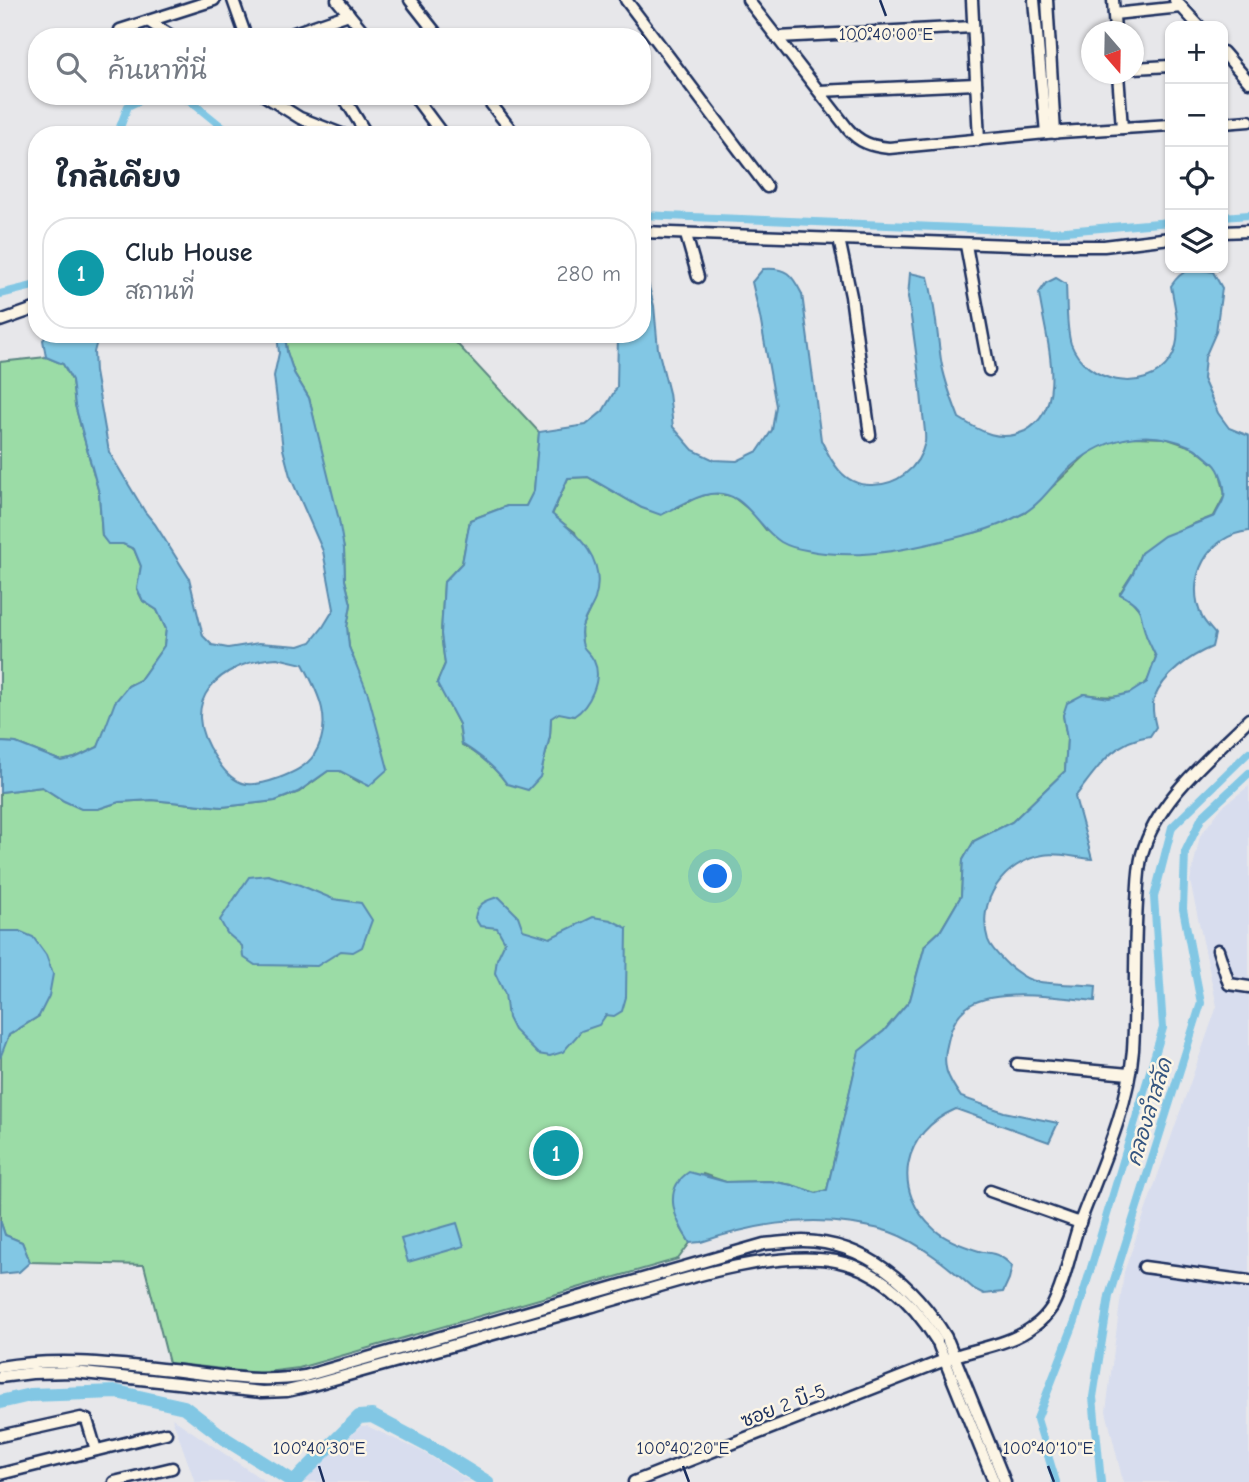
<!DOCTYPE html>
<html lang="th">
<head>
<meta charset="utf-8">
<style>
	:root { --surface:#fff; --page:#f2f2f3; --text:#1f2937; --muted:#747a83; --line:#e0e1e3; --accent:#7c3aed }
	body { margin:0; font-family:"Comic Neue","Playpen Sans Thai",sans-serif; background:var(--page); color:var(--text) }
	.controls { position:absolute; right:21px; top:21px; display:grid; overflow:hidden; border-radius:14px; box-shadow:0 2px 5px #0004 }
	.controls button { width:63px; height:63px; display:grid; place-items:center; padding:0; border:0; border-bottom:2px solid var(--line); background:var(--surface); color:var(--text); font:35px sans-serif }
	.compass { position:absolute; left:1081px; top:21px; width:63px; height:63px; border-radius:50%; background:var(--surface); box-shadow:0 2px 5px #0004; rotate:160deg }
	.you { position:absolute; left:716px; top:877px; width:24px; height:24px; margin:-18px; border:5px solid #fff; border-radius:50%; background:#1a73e8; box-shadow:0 0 0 10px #1a73e833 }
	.badge { display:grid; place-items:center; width:46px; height:46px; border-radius:50%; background:var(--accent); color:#fff; font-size:23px; font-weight:700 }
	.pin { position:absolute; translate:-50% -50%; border:4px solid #fff; box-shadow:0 2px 7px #0006 }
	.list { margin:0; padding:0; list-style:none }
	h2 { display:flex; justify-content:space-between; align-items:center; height:91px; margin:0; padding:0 28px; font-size:30px }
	h2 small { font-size:23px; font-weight:400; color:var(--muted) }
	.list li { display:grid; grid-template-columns:46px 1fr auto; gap:21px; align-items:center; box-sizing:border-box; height:112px; margin:0 14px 14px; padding:0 14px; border:2px solid var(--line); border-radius:28px }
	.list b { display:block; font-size:26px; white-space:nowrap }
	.list p { margin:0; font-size:23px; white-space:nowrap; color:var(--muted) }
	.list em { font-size:23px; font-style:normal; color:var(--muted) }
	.icon { flex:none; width:38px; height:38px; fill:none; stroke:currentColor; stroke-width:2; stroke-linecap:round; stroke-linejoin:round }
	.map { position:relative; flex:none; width:1249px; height:1482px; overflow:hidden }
	.search { position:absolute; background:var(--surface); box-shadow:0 2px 5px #0004; left:28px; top:28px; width:623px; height:77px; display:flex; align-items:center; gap:18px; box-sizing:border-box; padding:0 24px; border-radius:28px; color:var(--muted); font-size:26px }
	.panel { position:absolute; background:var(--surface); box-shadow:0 2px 5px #0004; left:28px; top:126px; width:623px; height:217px; border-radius:28px }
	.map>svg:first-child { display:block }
</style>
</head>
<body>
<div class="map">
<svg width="1249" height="1482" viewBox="0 0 1249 1482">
	<rect width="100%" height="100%" fill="#e7e7ea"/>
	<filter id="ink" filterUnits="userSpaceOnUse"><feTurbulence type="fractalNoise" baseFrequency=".0143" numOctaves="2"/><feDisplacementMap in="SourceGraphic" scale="14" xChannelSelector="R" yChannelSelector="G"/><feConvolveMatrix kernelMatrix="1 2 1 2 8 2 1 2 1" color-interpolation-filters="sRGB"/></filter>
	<g filter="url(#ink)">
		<g fill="#d8ddee">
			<path d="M1249 786V1482H1123L1106 1411 1124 1272 1217 1006 1190 881 1200 836 1222 807Z"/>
			<path d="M172 1418 266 1482H195Z"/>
			<path d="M361 1426H367L423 1452 471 1482H303Z"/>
		</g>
		<g fill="#9bdca6" stroke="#5b8682" stroke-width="2">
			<path d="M285 334H448L539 432 534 491 526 506H507L470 520 462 563 444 582 441 634 445 664 437 682 459 724 462 745C480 755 495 767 507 784L540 776 550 736 551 718 559 712 574 716 594 661 582 648 581 628 595 598 575 532 552 515 568 478 588 477 642 508H678L695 498 712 493 732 496 752 512 766 530 938 541 977 532 1025 513 1089 452 1105 443 1132 437 1165 438 1194 448 1219 468 1225 495 1214 516 1191 525 1141 553 1133 573 1120 593 1132 601 1142 613 1146 635 1156 657C1153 664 1151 677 1146 683 1131 701 1104 697 1084 694L1063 715 1067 739 1065 771 1012 822 974 841 963 860 961 896 941 930 925 945 910 1000 884 1031 859 1052 827 1190 816 1193 792 1185 770 1181 726 1182 703 1174 681 1228 690 1243 678 1259 299 1368 258 1373 169 1363 144 1265 30 1262 22 1242 5 1235 0 1220 1 1051 9 1035 39 1016 19 931H0V792L42 787 64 801 98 809 119 802 152 800 222 807 275 801 299 792 328 771H340L359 782 357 668 349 647 347 627 351 604 345 580 344 549 309 398 294 373 287 352Z"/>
			<path d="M46 357 63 364 72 380 75 405 99 493 102 536 109 544H123L134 549 141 566 137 589 143 601 157 610 166 629 164 646 140 680 128 686 98 747 75 758 61 761 16 743 0 742V362Z"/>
		</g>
		<g fill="#82c7e4" stroke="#598aae" stroke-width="2" fill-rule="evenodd">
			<path d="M642 268H644L654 306 658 349 669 393 673 427 693 450 714 460 737 461 758 451 772 430 776 406 760 317 752 282 763 269C786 267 792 274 802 294L821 440C831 461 843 485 870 485 896 486 919 469 925 442 926 435 924 423 923 415 920 376 914 336 908 297L910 273 928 277C935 305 937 332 941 360 944 380 952 400 959 418 981 432 1000 443 1025 431 1071 407 1044 333 1039 293L1046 283 1056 278 1066 284C1067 301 1066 329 1071 344 1085 382 1145 396 1170 360 1184 340 1175 308 1171 286 1183 267 1193 268 1213 272L1222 288 1216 332 1205 357 1203 379 1218 413 1229 428 1249 436V531C1208 535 1184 579 1202 617 1205 623 1211 629 1215 634L1212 647C1190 656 1163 675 1154 699 1151 708 1154 719 1156 727L1150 736C1112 741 1097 769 1075 797L1092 859C1077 858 1057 852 1043 855 1004 862 976 901 988 940 991 949 1001 958 1008 965 1014 970 1023 977 1031 980 1047 985 1078 984 1096 986L1095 1001C1061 998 1000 988 970 1005 957 1013 951 1027 948 1041 941 1066 947 1077 961 1097L1004 1112 1058 1123 1049 1142 956 1109C902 1132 890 1191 935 1230 945 1239 966 1247 979 1251 985 1253 993 1252 999 1256 1004 1258 1008 1262 1012 1266L1009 1279 1003 1292 984 1294 974 1289C950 1268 921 1243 890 1232 879 1228 866 1226 854 1224 800 1216 752 1225 701 1242L690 1243C675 1220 661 1190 689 1172L726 1182 770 1181 792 1185 816 1193 827 1190 859 1051 884 1031 910 1000 925 945 941 930 961 896 963 860 974 841 1012 822 1065 771 1067 739 1063 715 1067 703 1084 694 1109 698 1130 693 1147 682 1156 657C1153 650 1149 643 1146 635 1138 612 1146 608 1120 594L1133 573 1141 553 1164 536 1215 516C1217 510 1223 503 1224 497 1226 487 1220 469 1213 463 1206 458 1199 450 1192 447 1146 426 1100 438 1065 472 1052 486 1040 504 1024 513 1009 521 990 529 974 533 920 547 862 562 806 550 799 549 788 546 781 542 756 527 745 488 710 494 692 497 677 508 661 515L642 508 588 477 568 478 552 514C579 536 607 559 595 599 591 610 581 621 581 633 582 654 587 647 594 661 603 679 589 707 574 716L559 713 551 718 550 736 540 777 528 790 507 784C495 767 480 755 462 744L459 724 437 683 445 664 441 634 444 582 462 563 470 520 507 506H526L534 490 539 432 586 425 603 411 617 387 618 334H642Z"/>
			<path d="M48 334H99L94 352 95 372 109 452 145 512 155 524 189 578 203 636 212 645 228 648 259 643 299 646 311 642 323 627 334 609 323 551 290 476 283 449 274 376 279 353 277 334H285L287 352 294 373 309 398 339 520 344 549 345 580 351 604 347 627 349 647 368 694 388 769 369 786 340 771H328L298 792 275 801 222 807 152 800 119 802 98 809H81L64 801 42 787 0 792V742L16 743 61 761 75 758 98 747 115 702 128 686 140 680 164 646 166 629 157 610 143 601 137 588 141 566 134 549 123 544H108L102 536 99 493 75 405 72 380 63 364 46 357 43 340ZM277 658 303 664C319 694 334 723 314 755 306 767 292 773 279 778 268 782 253 787 242 783 231 779 221 767 215 757 176 701 219 662 277 658Z"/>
			<path d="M268 875 300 885 333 899 361 903 372 920 362 947 353 952 341 951 317 966 255 965 243 957 242 946 227 933 220 920 249 877Z"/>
			<path d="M499 897 518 916 523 930 550 938 593 917 611 920 627 928 626 997 622 1011 614 1016 606 1015 599 1025 581 1031 563 1052 550 1056 538 1054 514 1030 508 1018 505 994 495 973 497 959 505 942 497 928 480 926 475 918C477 904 485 900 499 897Z"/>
			<path d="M0 931H19L33 937 46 955 53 974 49 996 39 1016 9 1035 0 1058Z"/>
			<path d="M0 1220 5 1235 22 1242 30 1262 19 1272 0 1274Z"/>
			<path d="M457 1223 464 1246 408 1262 401 1239Z"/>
		</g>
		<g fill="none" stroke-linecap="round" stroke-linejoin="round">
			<g stroke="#82c7e4" stroke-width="8">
				<path d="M170 96 189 100 232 135"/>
				<path d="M117 135 128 106 149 96"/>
				<path d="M642 215 1054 232 1170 222"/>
				<path d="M1223 217 1249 215"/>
				<path d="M0 294 37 285"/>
				<path d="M1056 1482 1037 1419 1075 1321 1163 1028 1154 897 1172 827 1249 752"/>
				<path d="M1101 1482 1093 1397 1109 1296 1201 1003 1183 909 1185 852 1202 817 1249 773"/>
			</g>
			<path stroke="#82c7e4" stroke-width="14" d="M0 1402 30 1395 117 1392 184 1407 227 1440 294 1482 359 1417 372 1416 427 1445 487 1482"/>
			<g stroke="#1b2f5e" stroke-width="15">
				<g id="minor">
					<path d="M233 0 246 37"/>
					<path d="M337 0 368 37"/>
					<path d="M410 0 439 37"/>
					<path d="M626 0 767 187"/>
					<path d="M748 0 848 129C860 143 871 146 889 148L1046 133 1170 125"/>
					<path d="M972 0 979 140"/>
					<path d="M1034 0 1046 133"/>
					<path d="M1047 0 1055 133"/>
					<path d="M1113 0 1115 32"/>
					<path d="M1175 0 1199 26"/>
					<path d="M1114 14 1181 7"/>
					<path d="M148 21 173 37"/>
					<path d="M120 30 214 0"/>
					<path d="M282 37 349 14"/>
					<path d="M778 37 973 27"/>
					<path d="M1223 52 1249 82"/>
					<path d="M1134 68 1170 66"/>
					<path d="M1118 74 1122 128"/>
					<path d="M819 91 976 84"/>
					<path d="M265 96 300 118 344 135"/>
					<path d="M343 96 367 135"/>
					<path d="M414 96 443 135"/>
					<path d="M485 96 515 135"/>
					<path d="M1223 123 1249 121"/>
					<path d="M642 232 1037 246H1104L1170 238"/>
					<path d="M1223 232 1249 231"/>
					<path d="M686 235 698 277"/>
					<path d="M839 239 851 296 870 435"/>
					<path d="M966 245 989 370"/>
					<path d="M0 321 37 308"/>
					<path d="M1218 950 1229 984 1249 987"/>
					<path d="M1017 1064 1129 1074"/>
					<path d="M990 1191 1080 1223"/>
					<path d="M1144 1267 1249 1281"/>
					<path d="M948 1341 1005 1482"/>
					<path d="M939 1346 994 1482"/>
					<path d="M0 1367C57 1357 114 1364 171 1370 216 1375 259 1384 305 1376L764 1244C777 1243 790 1241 803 1241 866 1242 915 1286 946 1337"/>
					<path d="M0 1377 32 1373 74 1372 262 1392 287 1391 309 1386C402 1360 494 1334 586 1308 658 1288 763 1248 836 1261 882 1270 914 1304 937 1341"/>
					<path d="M0 1436 81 1418 87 1420 96 1450"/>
					<path d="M0 1474 166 1433"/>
					<path d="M114 1482 172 1468"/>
					<path d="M634 1482 955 1356C980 1348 1013 1343 1034 1326 1040 1322 1048 1313 1052 1307 1066 1280 1070 1250 1080 1222 1101 1166 1128 1110 1133 1050 1136 1001 1134 951 1137 902 1138 887 1138 869 1142 854 1158 798 1209 759 1249 719"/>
				</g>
			</g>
			<use href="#minor" stroke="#fcf5e5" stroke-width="10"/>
		</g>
	</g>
	<path fill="none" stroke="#1b2f5e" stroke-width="2.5" d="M880 0 886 16M319 1466 324 1482M683 1466 689 1482M1048 1466 1054 1482"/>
	<g text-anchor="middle" stroke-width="5" stroke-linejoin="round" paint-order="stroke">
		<g font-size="19" fill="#1b2f5e" stroke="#fcf5e5">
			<text transform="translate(783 1405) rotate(-21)" y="7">ซอย 2 บี-5</text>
		</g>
		<g font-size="21" font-style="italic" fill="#355580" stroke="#fcf5e5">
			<text transform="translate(1149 1112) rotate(-73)" y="7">คลองลำสลัด</text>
		</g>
	</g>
	<g font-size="18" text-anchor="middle" fill="#1b2f5e" stroke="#fcf5e5" stroke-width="5" stroke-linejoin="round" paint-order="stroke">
		<text x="886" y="40">100°40'00"E</text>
		<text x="319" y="1454">100°40'30"E</text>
		<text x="683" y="1454">100°40'20"E</text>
		<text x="1048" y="1454">100°40'10"E</text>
	</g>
</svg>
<div class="controls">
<button>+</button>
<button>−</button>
<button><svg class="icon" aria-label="locate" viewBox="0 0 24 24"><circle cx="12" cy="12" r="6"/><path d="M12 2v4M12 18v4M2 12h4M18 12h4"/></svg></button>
<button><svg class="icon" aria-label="layers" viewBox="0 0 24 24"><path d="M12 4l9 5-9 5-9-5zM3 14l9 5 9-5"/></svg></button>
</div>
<svg class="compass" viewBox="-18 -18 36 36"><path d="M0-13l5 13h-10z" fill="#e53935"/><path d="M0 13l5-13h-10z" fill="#747a83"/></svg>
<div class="you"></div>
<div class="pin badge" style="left:556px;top:1153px;background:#0f9aa8">1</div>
<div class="search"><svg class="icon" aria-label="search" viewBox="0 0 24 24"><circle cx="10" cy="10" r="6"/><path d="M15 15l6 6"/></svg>ค้นหาที่นี่</div>
<section class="panel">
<h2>ใกล้เคียง<small></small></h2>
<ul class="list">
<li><span class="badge" style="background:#0f9aa8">1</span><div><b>Club House</b><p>สถานที่</p></div><em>280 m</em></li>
</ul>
</section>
</div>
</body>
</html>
